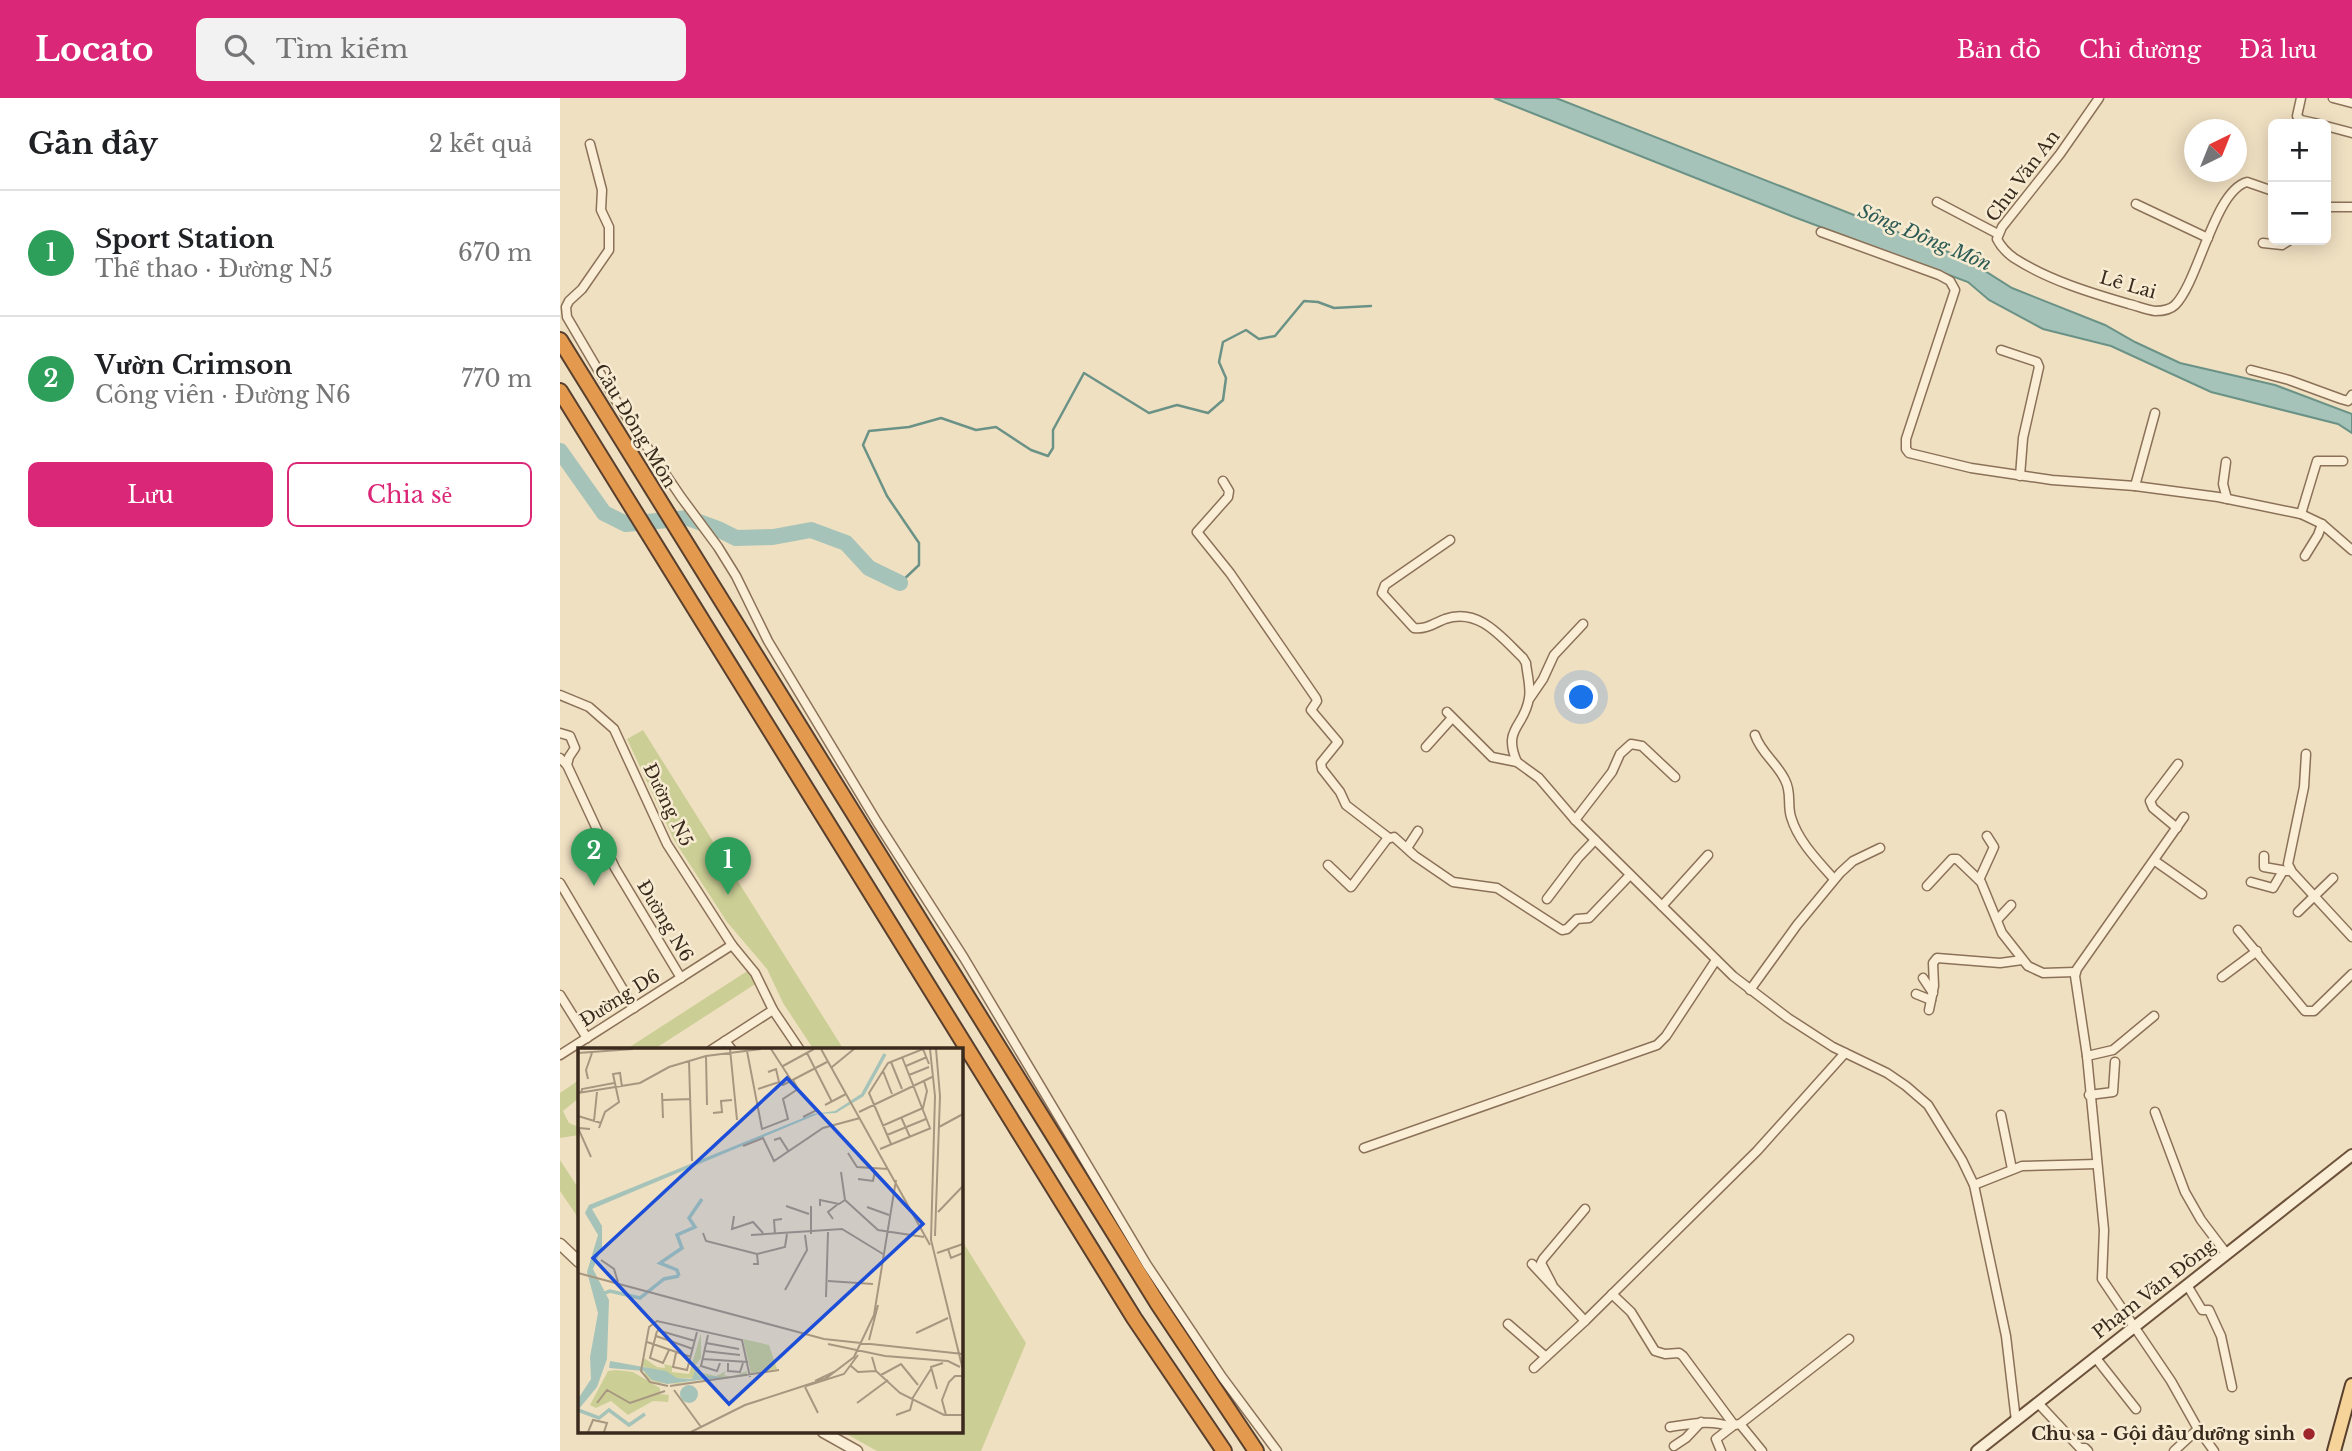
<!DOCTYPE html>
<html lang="vi">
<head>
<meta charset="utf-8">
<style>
	:root { --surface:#fff; --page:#f2f2f2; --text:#202124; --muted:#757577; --line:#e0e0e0; --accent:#db2777 }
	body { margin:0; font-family:"Libre Baskerville",serif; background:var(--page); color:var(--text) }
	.controls { position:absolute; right:21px; top:21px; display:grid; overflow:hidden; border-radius:10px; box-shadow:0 4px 18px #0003 }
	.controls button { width:63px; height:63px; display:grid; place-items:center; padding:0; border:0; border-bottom:2px solid var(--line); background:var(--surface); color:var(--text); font:35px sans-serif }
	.compass { position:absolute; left:1624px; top:21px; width:63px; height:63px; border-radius:50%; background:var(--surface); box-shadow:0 4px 18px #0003; rotate:43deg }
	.you { position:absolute; left:1022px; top:600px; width:24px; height:24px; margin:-18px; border:5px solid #fff; border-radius:50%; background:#1a73e8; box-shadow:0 0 0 10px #1a73e833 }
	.badge { display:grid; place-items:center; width:46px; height:46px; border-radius:50%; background:var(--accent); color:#fff; font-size:23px; font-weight:700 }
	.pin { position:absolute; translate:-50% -58px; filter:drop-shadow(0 2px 4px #0008) }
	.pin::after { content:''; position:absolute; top:37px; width:24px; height:21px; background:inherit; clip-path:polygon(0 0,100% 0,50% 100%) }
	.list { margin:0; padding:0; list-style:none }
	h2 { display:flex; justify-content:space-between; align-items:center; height:91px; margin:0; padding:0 28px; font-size:30px }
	h2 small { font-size:23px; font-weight:400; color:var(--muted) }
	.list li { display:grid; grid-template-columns:46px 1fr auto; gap:21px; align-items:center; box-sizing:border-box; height:126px; padding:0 28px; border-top:2px solid var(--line) }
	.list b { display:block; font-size:26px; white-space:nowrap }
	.list p { margin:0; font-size:23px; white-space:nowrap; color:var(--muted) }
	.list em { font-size:23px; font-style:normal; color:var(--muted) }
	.actions { display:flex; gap:14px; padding:21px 28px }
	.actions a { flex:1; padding:16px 0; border:2px solid var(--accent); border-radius:10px; text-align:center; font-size:24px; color:var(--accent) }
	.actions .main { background:var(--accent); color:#fff }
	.icon { flex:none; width:38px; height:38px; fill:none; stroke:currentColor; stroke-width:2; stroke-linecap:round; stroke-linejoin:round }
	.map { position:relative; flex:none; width:1792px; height:1353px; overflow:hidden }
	header { display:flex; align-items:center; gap:42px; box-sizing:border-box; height:98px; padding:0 35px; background:var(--accent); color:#fff }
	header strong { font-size:33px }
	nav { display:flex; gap:38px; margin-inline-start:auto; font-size:24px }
	.search { width:490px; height:63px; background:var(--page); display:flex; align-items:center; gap:18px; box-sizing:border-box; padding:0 24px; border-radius:10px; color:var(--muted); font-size:26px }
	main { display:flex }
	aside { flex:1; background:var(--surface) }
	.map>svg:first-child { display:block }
</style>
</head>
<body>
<header>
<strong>Locato</strong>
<div class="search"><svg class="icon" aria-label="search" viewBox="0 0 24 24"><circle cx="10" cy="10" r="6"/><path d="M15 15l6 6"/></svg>Tìm kiếm</div>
<nav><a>Bản đồ</a><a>Chỉ đường</a><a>Đã lưu</a></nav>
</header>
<main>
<aside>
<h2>Gần đây<small>2 kết quả</small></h2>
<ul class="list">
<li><span class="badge" style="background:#2e9e5b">1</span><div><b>Sport Station</b><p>Thể thao · Đường N5</p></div><em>670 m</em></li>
<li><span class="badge" style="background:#2e9e5b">2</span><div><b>Vườn Crimson</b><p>Công viên · Đường N6</p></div><em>770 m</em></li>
</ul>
<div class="actions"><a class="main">Lưu</a><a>Chia sẻ</a></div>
</aside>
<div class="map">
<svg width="1792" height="1353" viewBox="0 0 1792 1353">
	<rect width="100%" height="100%" fill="#f0e0c2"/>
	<g fill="#cccf95">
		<path d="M83 632 284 952H254L223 905 207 871 167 824 114 742 67 641Z"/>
		<path d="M192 870 200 883 93 952H65Z"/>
		<path d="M19 982V1000L3 1013 9 1025 19 1029V1037L0 1040V995Z"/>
		<path d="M0 1062 19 1091V1121L0 1093Z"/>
		<path d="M401 1141 466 1245 421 1353H317L283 1334H401Z"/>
	</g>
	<path fill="#a5c3b8" stroke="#6b9286" stroke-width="2" d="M934 0H996L1406 161 1452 190 1545 227 1575 244 1620 265 1715 287 1792 316V335L1778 326 1651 294 1551 248 1483 231 1429 202 1408 184 1234 119Z"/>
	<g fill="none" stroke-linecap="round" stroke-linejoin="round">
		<path stroke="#6b9286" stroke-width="2.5" d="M340 485 359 467V445L327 398 303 347 309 333 349 329 381 320 416 332 436 329 471 352 488 358 493 350V332L524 275 589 315 617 307 648 315 663 302 666 280 659 264 663 244 686 232 699 241 715 238 744 203 758 204 774 210 811 208"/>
		<path stroke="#a5c3b8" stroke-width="16" d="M0 353 44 415 66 426 128 420 158 431 176 440 213 439 251 432 286 445 309 470 340 485"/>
		<g stroke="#8b7158" stroke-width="11">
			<g id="minor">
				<path d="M1539 0 1500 56 1442 129 1437 141C1441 149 1447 155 1454 160 1488 182 1531 195 1569 206 1577 208 1587 212 1595 213 1602 213 1610 212 1615 207 1639 183 1654 93 1687 84L1713 93"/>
				<path d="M1741 0 1737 18 1741 22 1759 26"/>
				<path d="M1773 0 1792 5"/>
				<path d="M1766 28 1792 35"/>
				<path d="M30 46 42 92 41 112 49 129V152L22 191 9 203 6 209 7 219 58 306 121 399 158 449 176 478 208 543 317 724 404 860 587 1167 662 1279 717 1353"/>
				<path d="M1377 104 1438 136"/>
				<path d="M1576 106 1648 140"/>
				<path d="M1766 109H1792"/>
				<path d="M1261 134 1379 177 1390 183 1395 192 1346 341V351L1349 355 1411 370 1492 382 1575 388 1658 399 1741 416 1762 426 1792 452"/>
				<path d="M1703 145 1722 147 1730 142"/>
				<path d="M1441 252 1477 264 1479 269 1463 340 1460 378"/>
				<path d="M1691 272 1729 282 1781 301 1788 303 1792 297"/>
				<path d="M1666 364 1663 386 1667 401"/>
				<path d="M663 383 669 393 668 399 637 434 670 475 756 600 757 603 751 612 778 644 761 665 762 671 780 694 786 707 829 740"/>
				<path d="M1575 388 1595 315"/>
				<path d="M1741 416 1757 363H1783"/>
				<path d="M890 442 825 487 822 495 854 530C865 532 875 525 885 521 919 509 942 540 963 560L966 565C967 576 971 589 969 600 965 629 942 630 957 664"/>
				<path d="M1745 458 1758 437 1762 426"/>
				<path d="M0 597 29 609 54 631 107 746 172 847 195 875 213 912 240 952"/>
				<path d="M970 600 983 581 994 557 1023 526"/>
				<path d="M887 614 932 659 957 664 979 680 1015 722 1173 878 1228 920 1273 949 1327 975 1346 988 1368 1007 1402 1062 1414 1087 1446 1238 1456 1323"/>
				<path d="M0 635 10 638 15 650 9 659 7 667"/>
				<path d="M1195 637C1201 655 1217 665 1225 682 1232 695 1227 706 1231 719 1238 743 1258 763 1274 781"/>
				<path d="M866 649 892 620"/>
				<path d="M1746 656 1744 689 1728 766 1732 774 1792 839"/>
				<path d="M0 660 7 667 55 770 121 880"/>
				<path d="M1624 719 1517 871 1515 878 1527 958 1544 1132 1542 1181 1611 1283 1638 1331 1654 1353"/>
				<path d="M1015 722 1052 674 1060 656 1071 646 1082 648 1115 679"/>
				<path d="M1617 730 1593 710 1590 703 1618 666"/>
				<path d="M847 750 858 733"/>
				<path d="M1704 758V769L1727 773"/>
				<path d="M1595 763 1642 796"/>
				<path d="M768 767 791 789 827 741 834 739 855 758 893 784 937 790 1002 832 1007 831 1017 821 1029 820 1070 777"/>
				<path d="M1419 782 1434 749 1427 738"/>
				<path d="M1691 784 1713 790 1723 773"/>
				<path d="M0 785 74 910"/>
				<path d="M1367 788 1392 761H1397L1421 784 1442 835 1468 868 1483 875 1515 874"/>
				<path d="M987 801 1018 760 1035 742"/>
				<path d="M1102 808 1148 757"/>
				<path d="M1738 814 1773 780"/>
				<path d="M1437 822 1451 807"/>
				<path d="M1678 832 1745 913H1754L1792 876"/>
				<path d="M1662 879 1697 853"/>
				<path d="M1363 880 1373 895"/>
				<path d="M1190 892 1237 827 1280 775 1293 763 1320 750"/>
				<path d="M1356 896 1371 902"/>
				<path d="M0 897 27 940"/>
				<path d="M1369 912 1374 888 1373 865 1377 860 1440 865 1462 862"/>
				<path d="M165 943 172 952"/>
				<path d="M151 952 213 912"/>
				<path d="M0 957 172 847"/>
				<path d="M1527 958 1553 952 1594 918"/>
				<path d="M1529 997 1553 994 1555 964"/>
				<path d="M1595 1014 1625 1094 1641 1122 1666 1155"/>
				<path d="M1441 1017 1452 1071"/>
				<path d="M804 1050 1097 947 1106 938 1156 862"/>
				<path d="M1414 1087 1462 1068 1537 1066"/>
				<path d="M972 1166 1025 1223"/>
				<path d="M992 1186 981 1165 983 1161 1025 1111"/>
				<path d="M1627 1187 1642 1212H1649L1661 1238 1672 1289"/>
				<path d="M1052 1196 1071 1214 1095 1253 1105 1256 1119 1255 1123 1258 1174 1327 1180 1326 1202 1353"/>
				<path d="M948 1226 986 1259"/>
				<path d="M1535 1259 1576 1311"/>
				<path d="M974 1270 1025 1223 1197 1053 1285 955"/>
				<path d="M1478 1305 1520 1350H1525L1528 1353"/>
				<path d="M1180 1326 1289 1241"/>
				<path d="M1110 1329C1131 1326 1151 1321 1171 1329"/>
				<path d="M1114 1348 1126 1340 1141 1324"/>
				<path d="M1161 1353 1156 1341 1174 1327"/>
				<path d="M1614 1353 1638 1331"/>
			</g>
		</g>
		<g stroke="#8b7158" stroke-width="13">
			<g id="tertiary">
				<path d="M0 1146 19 1164"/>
				<path d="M263 1334 297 1353"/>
			</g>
		</g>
		<g stroke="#6d523b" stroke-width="14">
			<path id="secondary" d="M1417 1353 1792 1057"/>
		</g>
		<g stroke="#593f2d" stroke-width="16">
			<path id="primary" d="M1774 1353 1792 1287"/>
		</g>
		<g stroke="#593f2d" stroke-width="18">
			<g id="motorway">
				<path d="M0 242 598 1206 696 1353"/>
				<path d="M0 293 574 1220 664 1353"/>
			</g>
		</g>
		<use href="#minor" stroke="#fbeed6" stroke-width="8"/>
		<use href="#tertiary" stroke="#fbeed6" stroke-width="10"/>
		<use href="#secondary" stroke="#fbeed6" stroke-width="10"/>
		<use href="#primary" stroke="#f6d398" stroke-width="12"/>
		<use href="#motorway" stroke="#e49a4e" stroke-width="14"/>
	</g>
	<circle fill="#9e252c" stroke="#f7ebd2" stroke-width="2.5" cx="1749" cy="1336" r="7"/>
	<g text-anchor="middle" stroke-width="5" stroke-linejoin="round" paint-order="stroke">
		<g font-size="18" fill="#3a2a1d" stroke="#f7ebd2">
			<text transform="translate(1463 78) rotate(-53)" y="6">Chu Văn An</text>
			<text transform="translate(1568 187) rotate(16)" y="6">Lê Lai</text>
			<text transform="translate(75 328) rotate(59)" y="6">Cầu Đồng Môn</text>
			<text transform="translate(108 707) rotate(64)" y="6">Đường N5</text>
			<text transform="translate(105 823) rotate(59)" y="6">Đường N6</text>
			<text transform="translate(60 900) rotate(-32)" y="6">Đường D6</text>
			<text transform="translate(1594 1191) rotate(-38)" y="6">Phạm Văn Đồng</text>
		</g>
		<g font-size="18" font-weight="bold" fill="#3a2a1d" stroke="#f7ebd2" text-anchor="end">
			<text x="1735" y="1342">Chu sa - Gội đầu dưỡng sinh</text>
		</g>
		<g font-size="19" font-style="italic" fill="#2c5b55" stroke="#f7ebd2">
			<text transform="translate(1365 139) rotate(23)" y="7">Sông Đồng Môn</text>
		</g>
	</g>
	<g transform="translate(18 950)">
		<rect width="385" height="385" fill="#f0e0c2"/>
		<path d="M123 285V310L117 318 122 319 121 324 138 328 148 323 146 327 153 329 169 323V328L99 336 80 335 72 332 68 329 66 323 74 332 89 336 146 331 99 330 64 318 66 310 79 319 87 320 86 316 94 318V324L111 326ZM165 291 191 297 199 321 173 325ZM38 322 55 324 82 340V346L91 347 90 354 75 353 50 367 33 353 18 360 12 357 30 323Z" fill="#cccf95"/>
		<path d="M286 44V48L258 65 240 66 14 161 24 178V199L15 221 31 252 29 311 19 339 0 362V351L13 331 12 309 20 265 9 224 20 187 7 165 11 157 235 66 257 63ZM32 313 88 323 99 330 114 331 117 323 121 328 146 329 89 336 74 332 66 323 31 320ZM102 346a9 9 0 1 1 18 0a9 9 0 1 1-18 0Z" fill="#a5c3b8"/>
		<path fill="none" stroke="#a5c3b8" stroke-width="3.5" d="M285 46 307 6M101 228 99 222 82 215 104 200 99 187 117 179 111 170 124 151M24 246 32 243 62 250 86 231 101 228M0 362 21 370 31 362 51 377 67 366"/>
		<path fill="none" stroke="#a79780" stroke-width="2" d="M152 1 159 72M193 1 213 32M243 1 352 197M352 1 357 48 353 192 385 322M169 3 184 81 210 71 205 51 220 41 215 32M0 5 55 1M229 5 254 54M128 8 129 57M324 9 352 80M111 13 114 113M313 14 324 41M205 18 236 1M328 18 349 9M254 19 276 1M305 23 314 46M190 24 198 21 201 34M331 27 351 19M10 31 8 22 14 5M180 41 201 34 205 37 249 14M220 41 239 62 225 69M0 45 62 35 91 19 128 8 183 1M3 45 4 41 36 35M84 45 85 70M85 52 113 51M247 57 268 46M281 64 354 29M135 65 144 64 143 53 154 52M0 68 23 75M323 69 332 89M16 73 19 44M304 78 345 60 349 43 346 33M361 79 385 66M21 80 27 64 41 54 35 26 42 25 44 39M12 81 0 80 13 109M309 87 348 71M196 92 202 90 211 104M313 96 291 45 310 15 345 1 351 16M165 98 185 90 196 113 245 80 282 70M302 101 353 80M270 105 279 119 310 121M263 124 267 152 300 182 346 189M280 131 295 133 297 123M208 158 231 166M233 158V186M242 158V152L261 156 267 152M289 159 311 167M360 164 385 138M156 168 154 181 175 174 185 185M255 171 250 164 260 156M125 185 128 193 179 206M197 186 196 172 204 171M173 187 264 181 305 206M357 188 362 48 358 1M370 201 373 210 385 205M359 205 385 196M23 212 36 221 40 234M175 216H180L179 206 207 199 209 186M0 225 246 291 385 306M250 233 295 236M207 242 229 202 227 187M248 249 250 184M79 282 117 293M79 283 72 310 85 315 91 302M338 285 370 270M130 287 123 318 139 323 142 315M78 288 115 301M291 292 300 257M69 294 113 309M128 295 161 301M250 296 307 308 370 313 382 319M126 303 162 307M98 305 95 319 109 322 119 284M294 309 298 323 322 345 366 367H385M124 311 170 314M150 315V323L162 324 165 315M273 318 280 324 298 323M303 327 323 316 340 337M237 333 258 323M90 338 72 334 63 323 71 279 79 273 164 292 172 329M92 338 201 322M228 338 266 326 280 307M227 339 240 365M359 341 353 319 365 315M96 342 123 379M334 351 353 321M19 355 29 342 52 355 87 343M279 355 310 332M318 367 332 362 335 351M368 367 364 352 371 334 377 328H385M10 384 15 372 29 375 26 384M113 384 167 357 247 331 276 309 296 267 318 132"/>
		<path fill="#1d4ed8" fill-opacity="0.15" stroke="#1d4ed8" stroke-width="3.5" d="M209 30 345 176 151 356 15 210Z"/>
		<rect width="385" height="385" fill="none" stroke="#3a2a1d" stroke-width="3.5"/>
	</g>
</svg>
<div class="controls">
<button>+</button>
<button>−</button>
</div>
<svg class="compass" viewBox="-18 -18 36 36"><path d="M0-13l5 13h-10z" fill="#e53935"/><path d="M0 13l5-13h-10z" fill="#757577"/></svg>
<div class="you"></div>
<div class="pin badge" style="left:168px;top:797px;background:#2e9e5b">1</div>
<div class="pin badge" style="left:34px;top:788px;background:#2e9e5b">2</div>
</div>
</main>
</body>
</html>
